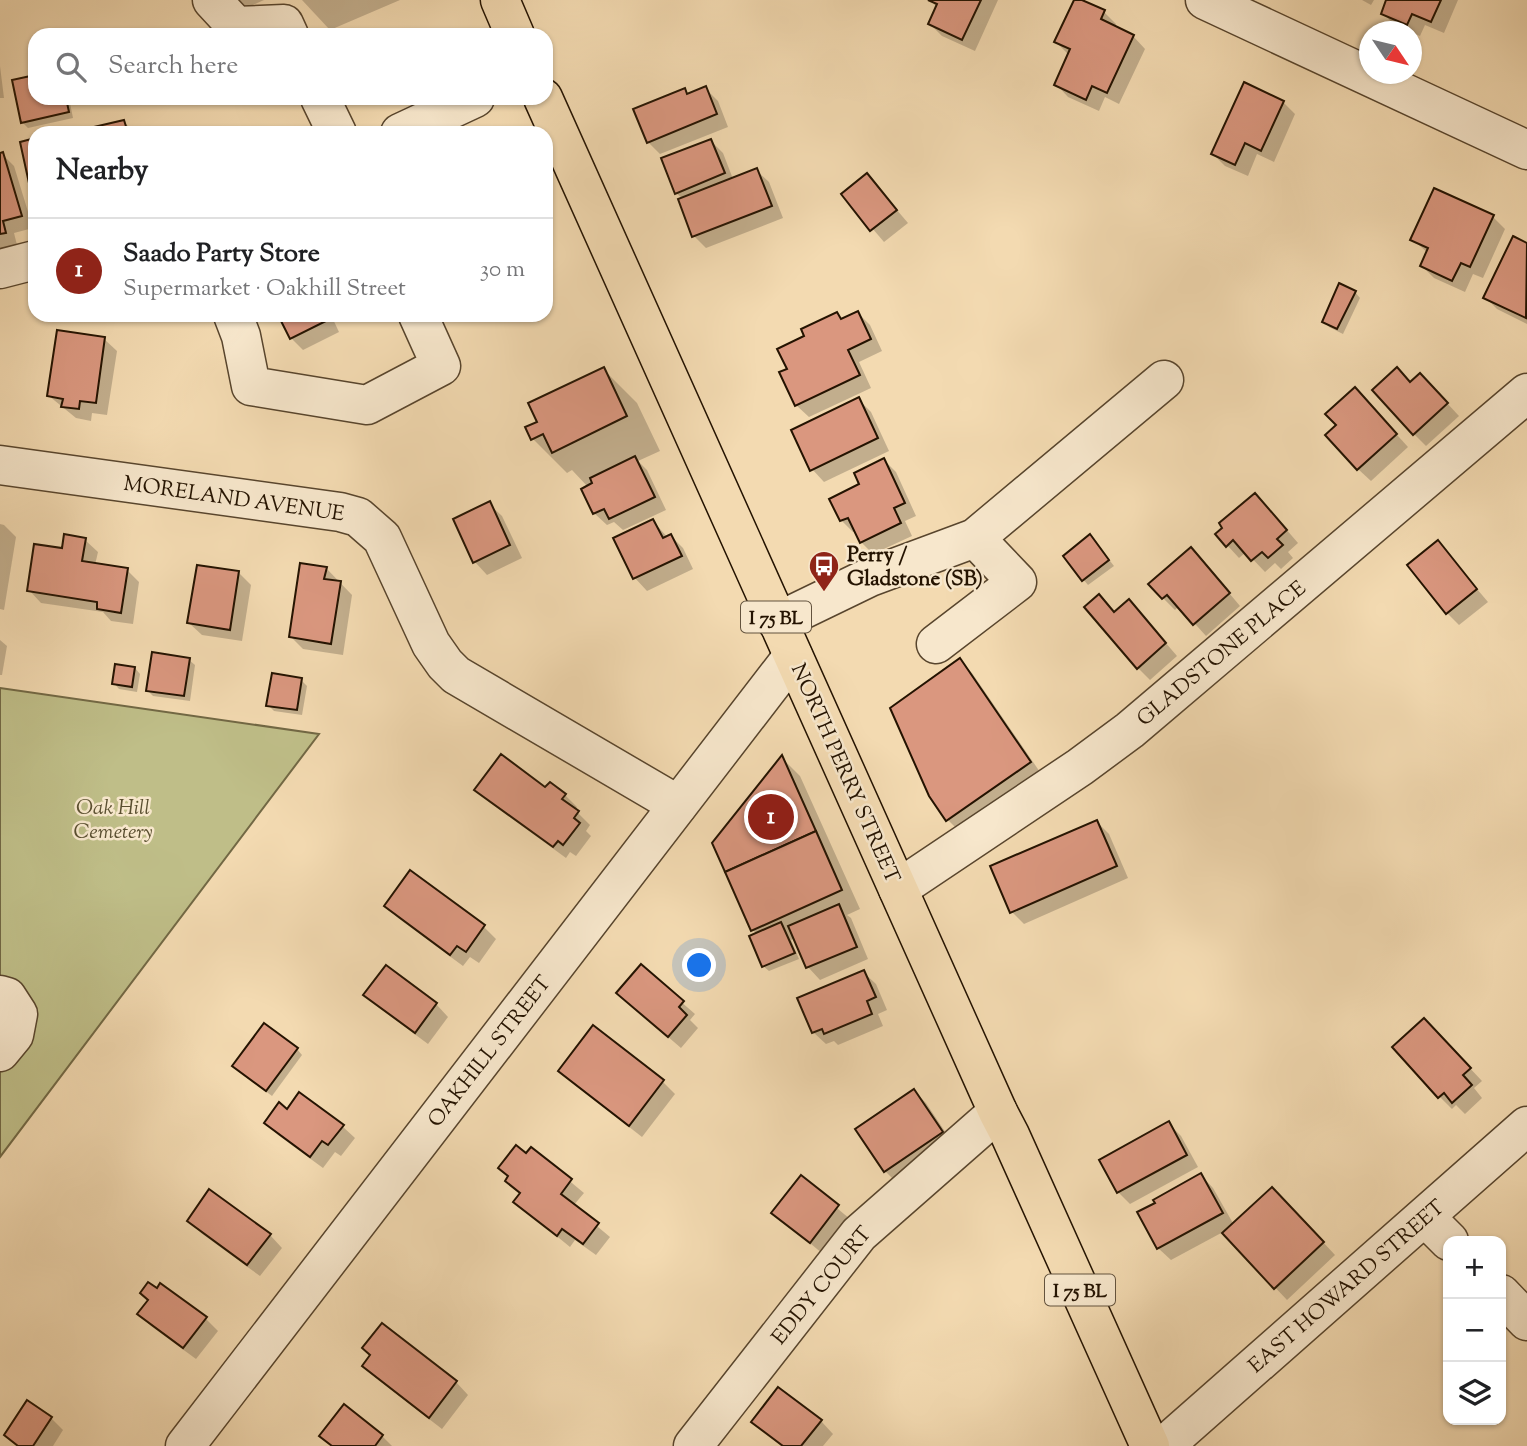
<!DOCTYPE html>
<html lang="en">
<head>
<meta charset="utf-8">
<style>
	:root { --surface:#fff; --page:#f2f2f2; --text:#202124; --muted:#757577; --line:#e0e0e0; --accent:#8f2418 }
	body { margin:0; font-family:"Sorts Mill Goudy",serif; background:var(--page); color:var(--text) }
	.controls { position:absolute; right:21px; bottom:21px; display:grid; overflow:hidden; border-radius:14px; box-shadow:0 2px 5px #0004 }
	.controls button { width:63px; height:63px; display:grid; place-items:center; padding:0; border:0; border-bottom:2px solid var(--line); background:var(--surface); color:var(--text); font:35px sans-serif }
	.compass { position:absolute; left:1359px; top:21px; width:63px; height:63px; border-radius:50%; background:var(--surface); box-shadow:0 2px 5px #0004; rotate:125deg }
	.you { position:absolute; left:700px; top:966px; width:24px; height:24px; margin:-18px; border:5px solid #fff; border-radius:50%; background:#1a73e8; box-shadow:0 0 0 10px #1a73e833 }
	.badge { display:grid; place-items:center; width:46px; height:46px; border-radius:50%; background:var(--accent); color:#fff; font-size:23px; font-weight:700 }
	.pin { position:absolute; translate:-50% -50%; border:4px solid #fff; box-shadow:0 2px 7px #0006 }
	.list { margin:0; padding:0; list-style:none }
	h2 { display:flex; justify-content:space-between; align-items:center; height:91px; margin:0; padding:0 28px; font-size:30px }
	h2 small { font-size:23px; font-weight:400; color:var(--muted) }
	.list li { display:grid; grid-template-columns:46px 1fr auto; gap:21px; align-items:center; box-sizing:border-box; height:105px; padding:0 28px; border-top:2px solid var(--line) }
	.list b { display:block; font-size:26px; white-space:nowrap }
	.list p { margin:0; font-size:23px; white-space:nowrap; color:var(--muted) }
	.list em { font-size:23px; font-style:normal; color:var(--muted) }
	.icon { flex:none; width:38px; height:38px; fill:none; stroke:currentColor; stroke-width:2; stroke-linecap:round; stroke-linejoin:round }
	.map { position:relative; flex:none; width:1527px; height:1446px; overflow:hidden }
	.search { position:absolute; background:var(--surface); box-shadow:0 2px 5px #0004; left:28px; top:28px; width:525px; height:77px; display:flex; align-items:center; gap:18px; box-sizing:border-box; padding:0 24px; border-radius:21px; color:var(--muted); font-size:26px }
	.panel { position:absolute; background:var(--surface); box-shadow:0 2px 5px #0004; left:28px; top:126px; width:525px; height:196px; border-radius:21px }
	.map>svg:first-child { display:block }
</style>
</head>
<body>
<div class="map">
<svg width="1527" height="1446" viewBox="0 0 1527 1446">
	<rect width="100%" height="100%" fill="#f3dab1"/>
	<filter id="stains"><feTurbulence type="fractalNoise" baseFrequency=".00286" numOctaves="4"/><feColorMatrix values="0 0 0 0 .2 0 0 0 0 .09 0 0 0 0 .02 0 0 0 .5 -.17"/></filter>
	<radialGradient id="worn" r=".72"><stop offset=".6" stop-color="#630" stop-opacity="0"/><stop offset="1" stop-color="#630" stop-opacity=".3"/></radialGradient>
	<path fill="#bfbe88" stroke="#726844" stroke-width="2" d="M0 688 319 734 0 1157Z"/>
	<g fill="#0003">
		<path d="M236 0H264L244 9Z"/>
		<path d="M302 0H400L330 30Z"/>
		<path d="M930 0H998L975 51 942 36 930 24 937 7Z"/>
		<path d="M1076 0 1104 12 1116 24 1115 28 1133 36 1145 49 1119 104 1105 97 1099 111 1068 97 1056 84 1069 55 1056 42Z"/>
		<path d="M1362 0H1374L1371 5Z"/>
		<path d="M1388 0H1458L1444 33 1425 25 1420 36 1395 26 1383 13Z"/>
		<path d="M0 66 4 98H0Z"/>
		<path d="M35 77V98H69L73 118 28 128 22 122Z"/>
		<path d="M706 89 718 101 728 127 660 154 648 142 684 90 689 95Z"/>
		<path d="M1283 102 1295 114 1274 162 1257 154 1248 176 1225 166 1213 154Z"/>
		<path d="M124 122 135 133H83Z"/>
		<path d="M711 141 723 153 733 179 756 170 769 182 783 218 706 248 694 236 683 199 676 193Z"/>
		<path d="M0 154H2L14 166 33 228 14 233 17 245 0 250Z"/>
		<path d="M867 175 908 223 884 242 843 194Z"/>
		<path d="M1493 217 1505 229 1483 278 1473 274 1465 292 1434 278 1422 266 1428 253 1412 239Z"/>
		<path d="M1514 239 1527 245V324L1497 309 1485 297Z"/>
		<path d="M1355 292 1360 298 1343 334 1329 327 1324 321Z"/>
		<path d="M858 313 870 325 882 351 859 362 871 388 809 417 796 405 789 370 806 337 837 314 843 320Z"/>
		<path d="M91 315H122V316L97 322Z"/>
		<path d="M280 315H331L339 332 303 350 291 338Z"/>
		<path d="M104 339 117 351 107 415 92 413 91 421 76 418 49 396Z"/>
		<path d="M603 369 637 403 660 451 638 461 647 470 666 510 623 530 614 522 607 525 594 513 588 487 572 470 567 473 533 439 539 422Z"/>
		<path d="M1411 384 1432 387 1459 416 1426 446 1414 434Z"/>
		<path d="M858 399 871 412 889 451 824 482 812 469Z"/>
		<path d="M1367 402 1408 447 1371 481 1358 469 1338 425Z"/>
		<path d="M884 460 896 472 916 516 905 521 912 536 873 554 861 542 856 531 853 532 841 520 861 485Z"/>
		<path d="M489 504 502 516 522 558 487 575 475 562 455 520Z"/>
		<path d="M1267 507 1298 543 1288 552 1293 558 1281 569 1275 563 1265 572 1246 552 1239 558 1227 545Z"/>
		<path d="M653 521 668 538 671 536 683 548 693 569 647 591 635 578 616 538Z"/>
		<path d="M0 524 4 525 16 537 4 610 0 609Z"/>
		<path d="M85 540 98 552 95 565 127 570 139 582 133 624 111 621 103 612 41 603 29 590 64 550Z"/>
		<path d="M1095 542 1114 566 1088 585 1083 579Z"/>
		<path d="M1438 543 1488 602 1459 625 1447 613Z"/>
		<path d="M1203 562 1240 606 1206 636 1179 606 1175 610 1163 598Z"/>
		<path d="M326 568 352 595 343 655 303 649 291 637Z"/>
		<path d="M239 573 251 585 242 641 202 635 189 623Z"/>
		<path d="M1115 613 1141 614 1177 656 1150 680 1138 668Z"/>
		<path d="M0 640 7 646 2 675H0Z"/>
		<path d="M189 660 195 665 190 701 153 696 147 690Z"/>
		<path d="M960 661 972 673 1042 775 960 832 948 820 930 795Z"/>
		<path d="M135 668 140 674 137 692 119 689 114 683Z"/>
		<path d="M301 680 307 686 302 715 274 711 268 705Z"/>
		<path d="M782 758 800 776 860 909 847 915 851 918 868 959 820 980 808 967 795 938 791 940 799 959 769 971 763 966 757 934 753 930Z"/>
		<path d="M477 789H546L565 795 577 807 575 810 590 825 586 831 591 836 576 856 570 852 566 858 489 802Z"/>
		<path d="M1097 822 1109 834 1128 878 1024 924 1012 912Z"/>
		<path d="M410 872 484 927 496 939 479 963 470 957 463 966 398 918 386 905Z"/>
		<path d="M641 967 695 1014 690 1020 698 1028 681 1048 631 1005Z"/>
		<path d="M386 968 436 1004 448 1017 428 1044 378 1007 366 995Z"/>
		<path d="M863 972 876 984 887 1010 878 1014 883 1026 838 1045 834 1041 826 1044 813 1032Z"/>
		<path d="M593 1028 663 1082 675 1094 642 1137 573 1083 561 1071Z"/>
		<path d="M1436 1032 1482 1081 1474 1088 1482 1098 1465 1114 1456 1105 1452 1109 1440 1097Z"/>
		<path d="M297 1049 302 1055 272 1096 240 1072Z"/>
		<path d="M914 1091 926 1103 954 1145 897 1183 885 1171Z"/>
		<path d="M287 1111 342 1126 355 1138 341 1156 335 1152 323 1168 278 1135 266 1122Z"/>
		<path d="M1169 1124 1181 1136 1198 1167 1130 1204 1118 1192Z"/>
		<path d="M531 1149 584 1193 573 1206 610 1237 596 1255 575 1240 570 1247 515 1202 521 1194 507 1181Z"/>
		<path d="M1201 1175 1213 1188 1234 1225 1285 1201 1335 1255 1287 1300 1223 1232 1171 1260 1158 1248 1157 1203Z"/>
		<path d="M801 1178 850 1219 823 1254 774 1213Z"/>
		<path d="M189 1220 270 1235 282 1248 260 1276 201 1233Z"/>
		<path d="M139 1314 206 1319 218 1331 196 1359 151 1326Z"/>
		<path d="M382 1325 456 1382 468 1395 442 1429 376 1378 364 1366 372 1356Z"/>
		<path d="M51 1418 63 1430 53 1446H17L6 1435Z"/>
		<path d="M821 1421 833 1434 823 1446H781L753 1422Z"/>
		<path d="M322 1436H382L392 1446H332Z"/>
	</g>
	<g fill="#da977f" stroke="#241301" stroke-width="2">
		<path d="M928 0H981L962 40 928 24 937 4Z"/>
		<path d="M1074 0H1082L1105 10 1101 19 1134 35 1107 93 1092 86 1086 100 1054 85 1070 49 1054 42Z"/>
		<path d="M1386 0H1441L1431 22 1412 14 1407 25 1381 14Z"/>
		<path d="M35 75V98H66L69 112 21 123 12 80Z"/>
		<path d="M1244 82 1284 101 1261 151 1245 143 1235 165 1211 154Z"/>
		<path d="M706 86 717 114 647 143 633 109 685 88 687 94Z"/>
		<path d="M124 120 128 133H82L81 130Z"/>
		<path d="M35 138V206H34L20 142Z"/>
		<path d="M711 139 725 173 675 194 661 158Z"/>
		<path d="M3 152 22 216 3 221 6 233 0 234V153Z"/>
		<path d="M757 168 772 206 692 237 678 199Z"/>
		<path d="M867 173 897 210 870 231 841 194Z"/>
		<path d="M1434 188 1494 215 1470 267 1461 263 1452 281 1420 266 1428 248 1410 240Z"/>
		<path d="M1513 236 1527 243 1526 318 1483 298Z"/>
		<path d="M1339 283 1356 291 1337 329 1322 322Z"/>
		<path d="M858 311 871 339 848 350 860 375 795 406 779 372 787 369 777 349 804 336 801 329 837 312 841 319Z"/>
		<path d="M278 315H326L328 320 290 339Z"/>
		<path d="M57 330 105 337 96 403 80 401 79 409 61 407 63 399 47 396Z"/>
		<path d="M604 367 627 416 552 453 543 434 531 440 525 427 537 422 528 403Z"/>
		<path d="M1397 367 1410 382 1420 373 1448 403 1413 435 1372 390Z"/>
		<path d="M1355 387 1397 434 1357 470 1325 435 1336 425 1325 414Z"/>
		<path d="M859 397 878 438 810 471 791 430Z"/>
		<path d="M635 456 655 497 609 519 604 509 593 514 581 489 592 483 590 478Z"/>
		<path d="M884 458 905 503 894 508 901 523 860 543 848 518 840 521 829 499 859 484 854 473Z"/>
		<path d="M1255 493 1287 530 1277 539 1283 545 1268 558 1262 552 1251 561 1233 540 1226 547 1215 534 1222 528 1219 523Z"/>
		<path d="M490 501 510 545 473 563 453 519Z"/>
		<path d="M653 519 663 538 671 534 682 556 633 579 613 538Z"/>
		<path d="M64 534 86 538 82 561 128 568 121 613 97 609V602L27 591 34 544 62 548Z"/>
		<path d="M1090 534 1109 560 1082 581 1063 556Z"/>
		<path d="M1438 540 1477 589 1446 614 1407 565Z"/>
		<path d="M1191 547 1230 593 1193 625 1167 595 1162 599 1148 584Z"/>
		<path d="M300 563 327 567 324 579 341 581 331 644 289 637Z"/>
		<path d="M197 565 239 571 230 630 187 623Z"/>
		<path d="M1099 594 1114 612 1129 599 1166 643 1137 669 1084 607Z"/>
		<path d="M152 652 190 658 184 696 146 691Z"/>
		<path d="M960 658 1031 762 946 821 929 796 890 708Z"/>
		<path d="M115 664 135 667 132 687 112 684Z"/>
		<path d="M272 673 302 678 297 710 266 706Z"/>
		<path d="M501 754 545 787 550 782 566 794 562 799 579 811 574 818 580 823 563 845 558 841 553 847 474 790Z"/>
		<path d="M782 755 816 831 725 872 712 843Z"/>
		<path d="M1097 820 1117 866 1010 913 990 866Z"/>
		<path d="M816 831 842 890 751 931 725 872Z"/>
		<path d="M410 870 485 925 466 952 457 946 450 955 384 906Z"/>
		<path d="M839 904 857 947 806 968 788 926Z"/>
		<path d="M781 922 795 953 762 967 749 936Z"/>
		<path d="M641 964 684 1001 679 1007 687 1015 668 1037 616 993Z"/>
		<path d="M386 965 437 1003 415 1033 363 995Z"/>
		<path d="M864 970 876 997 867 1001 872 1014 824 1034 822 1029 812 1033 797 998Z"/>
		<path d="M1424 1018 1471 1068 1463 1075 1472 1085 1452 1103 1444 1093 1438 1098 1392 1047Z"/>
		<path d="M264 1023 298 1048 266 1091 232 1066Z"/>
		<path d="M593 1025 664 1080 629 1126 558 1071Z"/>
		<path d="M914 1089 943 1132 884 1172 855 1129Z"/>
		<path d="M299 1092 344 1125 328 1145 322 1141 310 1157 264 1123 279 1102 287 1109Z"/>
		<path d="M1169 1121 1187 1155 1117 1193 1099 1160Z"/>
		<path d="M516 1145 526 1153 531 1147 572 1179 561 1194 599 1223 583 1244 562 1229 557 1236 513 1202 520 1193 505 1181 508 1176 498 1168Z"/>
		<path d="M1201 1173 1223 1213 1157 1249 1137 1212 1155 1203 1153 1200Z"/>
		<path d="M801 1175 839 1205 810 1243 771 1213Z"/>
		<path d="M1272 1187 1324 1242 1274 1289 1222 1233Z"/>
		<path d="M209 1189 271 1234 247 1265 187 1221Z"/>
		<path d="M148 1282 157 1288 160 1283 207 1317 183 1348 137 1314 148 1300 140 1293Z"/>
		<path d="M382 1323 457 1381 429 1418 362 1366 370 1355 362 1348Z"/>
		<path d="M778 1387 822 1420 801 1446H783L751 1422Z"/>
		<path d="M27 1400 52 1417 33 1446H18L4 1435Z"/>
		<path d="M344 1404 383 1435 375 1446H332L319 1436Z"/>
	</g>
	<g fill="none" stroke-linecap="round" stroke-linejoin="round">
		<g stroke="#58452d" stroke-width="41">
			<g id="minor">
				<path d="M212 0 236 26 284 24 289 35"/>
				<path d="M1205 0 1527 150"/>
				<path d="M320 98 337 133"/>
				<path d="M400 133 475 98"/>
				<path d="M0 269 35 260"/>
				<path d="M233 315 241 336 251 386 367 405 441 366 418 315"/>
				<path d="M0 465 340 512 358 517 382 538 431 644 445 664 456 675 678 805"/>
				<path d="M777 622 870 577 975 538 1164 380"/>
				<path d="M936 644 1017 582 975 538"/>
				<path d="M898 889 1080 767 1130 730 1527 393"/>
				<path d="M0 995 7 997 18 1014 14 1035 0 1052"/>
				<path d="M1425 1217 1449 1241"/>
				<path d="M1501 1294 1527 1321"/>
				<path d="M185 1446 793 656"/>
				<path d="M693 1446 859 1234 998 1112"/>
				<path d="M1164 1446 1527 1126"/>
			</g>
		</g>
		<g stroke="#241301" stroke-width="41">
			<g id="major">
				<path d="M500 0 515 35"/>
				<path d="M543 98 998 1112 1010 1135 1150 1446"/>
			</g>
		</g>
		<use href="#minor" stroke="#f7e7cc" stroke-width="38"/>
		<use href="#major" stroke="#f3dab1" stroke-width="38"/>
	</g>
	<defs>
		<g id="bus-pin" transform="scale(1.575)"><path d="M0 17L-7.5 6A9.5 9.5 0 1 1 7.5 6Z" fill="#8f2418" stroke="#f7e7cc"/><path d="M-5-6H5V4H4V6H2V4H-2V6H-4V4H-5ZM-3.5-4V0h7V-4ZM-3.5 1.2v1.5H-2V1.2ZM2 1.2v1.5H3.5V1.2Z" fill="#fff"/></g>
	</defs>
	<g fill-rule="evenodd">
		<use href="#bus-pin" x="824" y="566"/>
	</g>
	<g text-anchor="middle" stroke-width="5" stroke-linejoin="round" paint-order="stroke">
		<g fill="#f7e7cc" stroke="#63533e" stroke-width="2">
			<rect x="741" y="601.5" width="70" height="31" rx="5"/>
			<rect x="1045" y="1274.5" width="70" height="31" rx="5"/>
		</g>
		<g font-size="19" font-weight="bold" fill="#241301">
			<text x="776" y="624">I 75 BL</text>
			<text x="1080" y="1297">I 75 BL</text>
		</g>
		<g font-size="21" fill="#241301" stroke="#f7e7cc">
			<text transform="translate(234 498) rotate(8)" y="7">MORELAND AVENUE</text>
			<text transform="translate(1221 653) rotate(-40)" y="7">GLADSTONE PLACE</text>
			<text transform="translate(846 773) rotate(66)" y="7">NORTH PERRY STREET</text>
			<text transform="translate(489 1051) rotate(-52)" y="7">OAKHILL STREET</text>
			<text transform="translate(821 1285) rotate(-51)" y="7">EDDY COURT</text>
			<text transform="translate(1346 1286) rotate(-41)" y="7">EAST HOWARD STREET</text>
		</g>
		<g font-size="21" font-weight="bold" fill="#241301" stroke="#f7e7cc" text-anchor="start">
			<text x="847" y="561">Perry /<tspan x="847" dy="24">Gladstone (SB)</tspan></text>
		</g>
		<g font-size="21" font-style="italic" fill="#5a4f30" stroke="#f7e7cc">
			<text x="113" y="814">Oak Hill<tspan x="113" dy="24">Cemetery</tspan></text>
		</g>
	</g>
	<rect width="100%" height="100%" filter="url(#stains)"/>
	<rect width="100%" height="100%" fill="url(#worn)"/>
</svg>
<div class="controls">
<button>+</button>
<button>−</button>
<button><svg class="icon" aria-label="layers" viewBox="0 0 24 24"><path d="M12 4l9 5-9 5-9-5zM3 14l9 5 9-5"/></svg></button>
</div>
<svg class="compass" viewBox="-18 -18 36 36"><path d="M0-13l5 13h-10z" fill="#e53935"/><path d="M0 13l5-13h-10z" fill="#757577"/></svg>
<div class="you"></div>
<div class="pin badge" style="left:771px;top:817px">1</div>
<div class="search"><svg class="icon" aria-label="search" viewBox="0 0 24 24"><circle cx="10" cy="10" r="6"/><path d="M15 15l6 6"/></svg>Search here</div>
<section class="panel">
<h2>Nearby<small></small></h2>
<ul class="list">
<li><span class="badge">1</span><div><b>Saado Party Store</b><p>Supermarket · Oakhill Street</p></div><em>30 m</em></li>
</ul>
</section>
</div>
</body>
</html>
